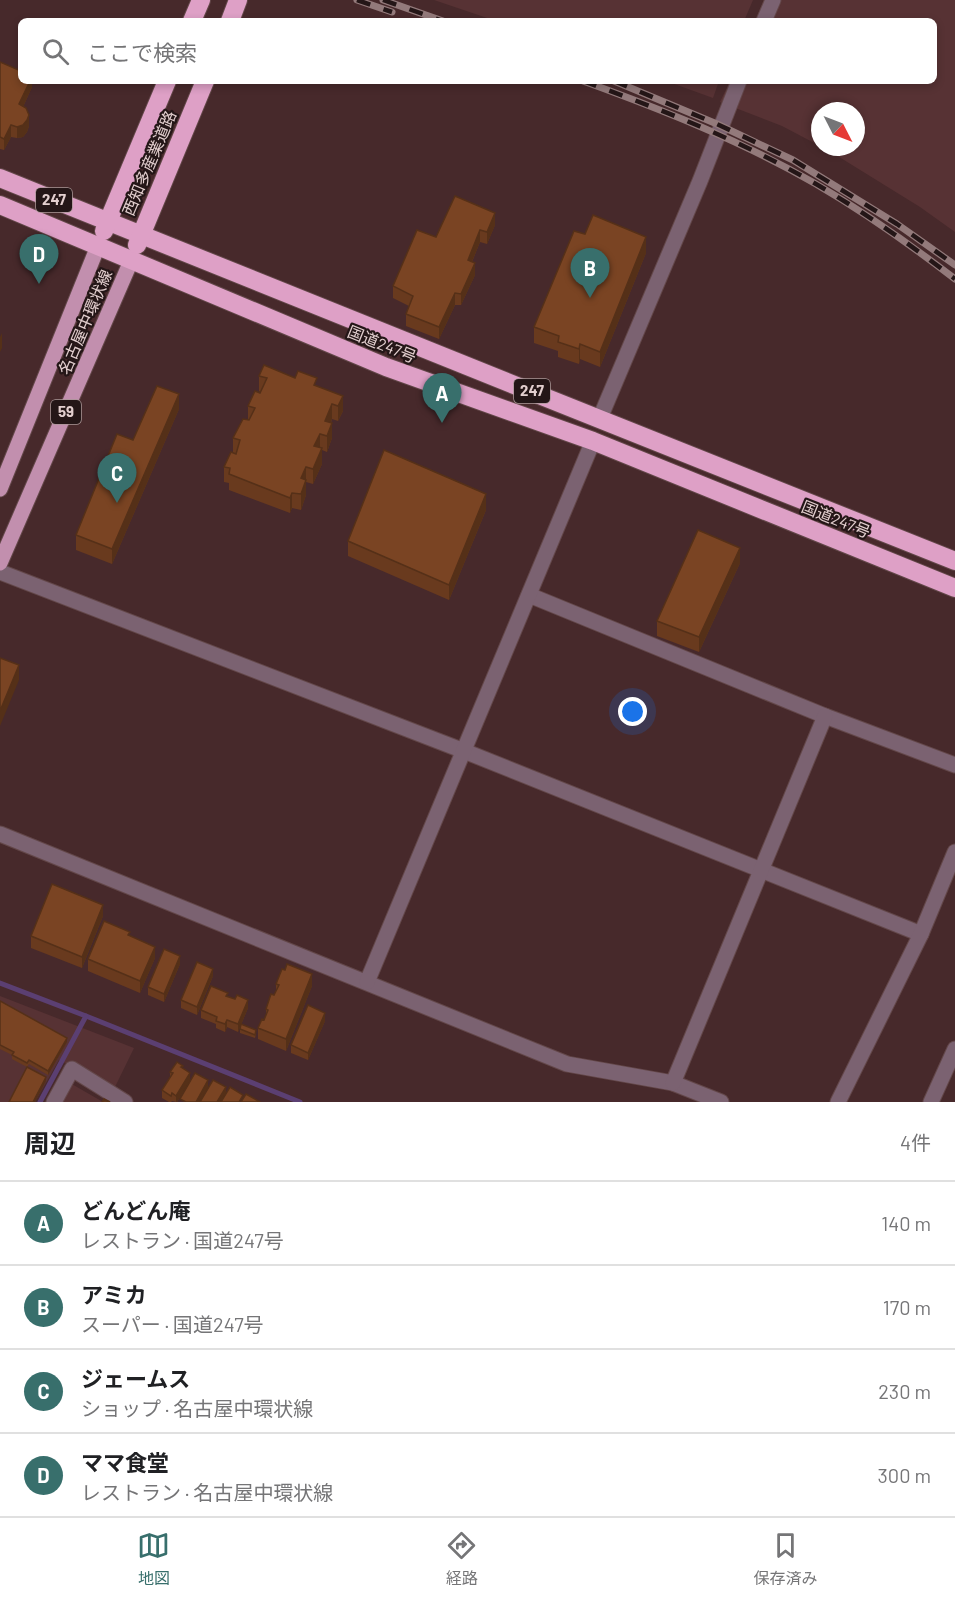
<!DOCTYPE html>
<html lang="ja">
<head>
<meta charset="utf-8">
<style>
	:root { --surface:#fff; --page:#f2f2f2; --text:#202124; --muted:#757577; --line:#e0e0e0; --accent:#386f6c }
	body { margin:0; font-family:Barlow,"Noto Sans JP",sans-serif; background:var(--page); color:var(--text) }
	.compass { position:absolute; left:811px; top:102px; width:54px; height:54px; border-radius:50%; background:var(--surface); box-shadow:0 3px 9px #0003; rotate:132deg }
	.you { position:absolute; left:633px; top:712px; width:21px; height:21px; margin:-15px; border:4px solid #fff; border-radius:50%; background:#1a73e8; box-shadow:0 0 0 9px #1a73e833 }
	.badge { display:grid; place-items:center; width:39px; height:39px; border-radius:50%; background:var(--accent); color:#fff; font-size:20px; font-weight:700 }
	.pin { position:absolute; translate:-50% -50px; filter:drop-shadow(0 2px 3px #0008) }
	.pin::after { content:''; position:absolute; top:32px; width:21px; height:18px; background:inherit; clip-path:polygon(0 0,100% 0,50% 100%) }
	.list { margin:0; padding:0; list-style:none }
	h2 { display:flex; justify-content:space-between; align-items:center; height:78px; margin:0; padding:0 24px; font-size:26px }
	h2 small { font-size:20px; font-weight:400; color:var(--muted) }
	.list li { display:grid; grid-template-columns:39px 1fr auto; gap:18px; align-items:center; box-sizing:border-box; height:84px; padding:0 24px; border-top:2px solid var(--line) }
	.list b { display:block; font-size:22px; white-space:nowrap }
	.list p { margin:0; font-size:20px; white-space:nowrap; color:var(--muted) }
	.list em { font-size:20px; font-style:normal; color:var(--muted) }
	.icon { flex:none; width:33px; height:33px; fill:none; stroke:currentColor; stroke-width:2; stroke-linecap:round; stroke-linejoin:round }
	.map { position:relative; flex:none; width:955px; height:1102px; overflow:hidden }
	.search { position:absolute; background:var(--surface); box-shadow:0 3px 9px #0003; left:18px; right:18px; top:18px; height:66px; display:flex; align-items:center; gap:15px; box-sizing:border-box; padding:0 21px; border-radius:9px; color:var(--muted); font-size:22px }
	.sheet { height:414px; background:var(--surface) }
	nav { display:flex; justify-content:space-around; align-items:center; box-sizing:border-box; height:84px; border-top:2px solid var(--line); background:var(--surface); font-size:16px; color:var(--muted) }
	nav a { display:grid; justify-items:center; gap:3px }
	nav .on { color:var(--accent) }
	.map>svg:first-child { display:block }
</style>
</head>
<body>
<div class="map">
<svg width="955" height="1102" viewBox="0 0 955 1102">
	<rect width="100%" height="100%" fill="#47292b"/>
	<g fill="#573234">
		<path d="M434 0H753L744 21H496Z"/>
		<path d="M764 0H955V232L920 207 823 147H856V111H820V146L782 126 720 102 730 81H934V21H755Z"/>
		<path d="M666 81H719L713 98Z"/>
		<path d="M0 996 134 1048 114 1089 59 1060 35 1102H0Z"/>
		<path d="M70 1083 103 1102H59Z"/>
	</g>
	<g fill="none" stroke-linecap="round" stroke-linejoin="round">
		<g stroke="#5b3f72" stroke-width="5">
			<path d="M0 983 86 1016 300 1102"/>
			<path d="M40 1102 86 1016"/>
		</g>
		<g stroke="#634749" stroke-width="17">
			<g id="minor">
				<path d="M764 21 773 0"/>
				<path d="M600 418 700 181 739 81"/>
				<path d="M0 572 464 751 921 934"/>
				<path d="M529 595 825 716 955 765"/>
				<path d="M0 834 567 1064 673 1083 721 1102"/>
				<path d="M367 982 593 441"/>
				<path d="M673 1083 825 716"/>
				<path d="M54 1102 72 1069 125 1102"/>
				<path d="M838 1102 921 934 955 852"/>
				<path d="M931 1102 955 1049"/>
			</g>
		</g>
		<g stroke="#634749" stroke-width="17">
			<g id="major">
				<path d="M0 489 98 246"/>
				<path d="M0 563 131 261"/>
			</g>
		</g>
		<g stroke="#634749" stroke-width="20">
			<g id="highway">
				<path d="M192 21 201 0"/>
				<path d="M230 21 238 0"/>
				<path d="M0 178C317 308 637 433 955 561"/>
				<path d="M0 205 386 367 593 441 955 588"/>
				<path d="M104 231 167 81"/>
				<path d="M137 245 205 81"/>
			</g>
		</g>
		<use href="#minor" stroke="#7b6271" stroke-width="15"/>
		<use href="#major" stroke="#c28fae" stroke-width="15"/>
		<use href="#highway" stroke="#dea0c6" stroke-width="18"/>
		<g stroke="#937a7b" stroke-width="7">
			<g id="rail">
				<path d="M357 0 392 12"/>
				<path d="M383 0 443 21"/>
				<path d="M583 81C663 110 742 141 816 184 864 212 911 245 955 279"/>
				<path d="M614 81 717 124 793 160 897 224 955 265"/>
			</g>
		</g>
		<use href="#rail" stroke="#241617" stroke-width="4.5" stroke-dasharray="14" stroke-linecap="butt"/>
	</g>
	<g fill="#693a1e">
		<path d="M0 62 32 81V87L23 107 29 126 27 132 23 137 17 138 11 137 4 150 0 149Z"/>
		<path d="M495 225 487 244 480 242 472 262 475 275 461 305H455L439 339 406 326V314L409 306 393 298V286L436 237Z"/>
		<path d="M646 253 600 367 580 359 579 364 558 357V351L534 343V327Z"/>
		<path d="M259 376 317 386 343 411 338 421 332 419 331 423 332 438 327 452 322 450V464L313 484 306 482V495L301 510 292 508 290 513 229 490V483L224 482V467L233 453V438L248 420V406L260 391H259Z"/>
		<path d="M179 409 112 564 76 550V535L133 440Z"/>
		<path d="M486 510 449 600 348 556V541Z"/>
		<path d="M740 563 699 652 657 636V621Z"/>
		<path d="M103 916 82 968 31 948V936Z"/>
		<path d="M130 936 155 958 140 993 88 971V959Z"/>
		<path d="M180 964 164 1002 148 995V987Z"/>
		<path d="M213 976 197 1015 181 1008V1000Z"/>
		<path d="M276 984 312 986 286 1051 258 1039V1028L264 1020 266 1017V1009L274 995 276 991Z"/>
		<path d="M228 996 248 1008 238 1032 227 1027 225 1032 216 1028V1024L201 1018V1010Z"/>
		<path d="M0 1001 67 1042 48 1075 29 1064 27 1067 12 1059V1055L0 1049Z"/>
		<path d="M325 1021 308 1060 291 1053V1045Z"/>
		<path d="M240 1029 256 1034 255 1038 240 1033Z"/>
		<path d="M183 1068 190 1081 177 1102 172 1101 171 1102H169L162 1098V1090L170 1077V1072Z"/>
	</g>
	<g fill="#553018">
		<path d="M30 81H32V87L19 116V104Z"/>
		<path d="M29 115V126L27 132 23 137 17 138V127Z"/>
		<path d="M11 125V137L4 150V139Z"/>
		<path d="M495 213V225L487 244V232Z"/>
		<path d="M480 230V242L468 271V260Z"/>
		<path d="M646 237V253L600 367V352Z"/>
		<path d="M475 263V275L461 305V294Z"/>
		<path d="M455 293V305L439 339V327Z"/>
		<path d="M2 333V348L0 352V337Z"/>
		<path d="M580 344V359L579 364V349Z"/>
		<path d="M179 394V409L112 564V549Z"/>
		<path d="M343 396V411L338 421V406Z"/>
		<path d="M332 404V419L325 436V421Z"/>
		<path d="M332 423V438L327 452V436Z"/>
		<path d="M320 434V449L314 446Z"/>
		<path d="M322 448V464L313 484V469Z"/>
		<path d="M306 467V495L301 510V478Z"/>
		<path d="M292 493V508L290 513V498Z"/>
		<path d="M486 494V510L449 600V585Z"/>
		<path d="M740 548V563L699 652V637Z"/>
		<path d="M19 665V680L0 726V711Z"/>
		<path d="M103 905V916L82 968V957Z"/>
		<path d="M155 947V958L140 993V981Z"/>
		<path d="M180 956V964L164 1002V994Z"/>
		<path d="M213 969V976L197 1015V1007Z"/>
		<path d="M312 974V986L286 1051V1039Z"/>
		<path d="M248 1000V1008L238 1032V1024Z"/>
		<path d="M325 1013V1021L308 1060V1053Z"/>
		<path d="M227 1020V1027L225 1032V1024Z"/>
		<path d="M67 1038V1042L48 1075V1071Z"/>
		<path d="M190 1073V1081L177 1102H176V1096Z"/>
		<path d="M46 1077V1081L35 1102H33Z"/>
		<path d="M208 1080V1088L200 1102H196Z"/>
		<path d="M226 1087V1095L222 1102H217Z"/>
	</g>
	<g fill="#7a4423" stroke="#553018" stroke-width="1.5">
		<path d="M0 62 21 71V81H30L19 104 26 108 29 115 27 120 23 125 17 127 11 125 4 139 0 137Z"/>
		<path d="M455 196 495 213 487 232 480 230 468 260 475 263 461 294 455 293 439 327 406 314 413 296 393 286 417 230 436 237Z"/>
		<path d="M593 215 646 237 600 352 580 344 579 349 558 342 559 336 534 327 574 231 585 234Z"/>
		<path d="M264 365 295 378 298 371 317 378 314 385 343 396 338 406 332 404 325 421 332 423 327 436 320 434 314 446 322 448 313 469 306 467 301 478 306 480 301 494 292 493 290 498 229 474 230 468 224 467 231 452 236 454 240 440 233 438 243 419 249 420 255 408 248 406 255 391 260 393 267 378 259 376Z"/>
		<path d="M157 386 179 394 112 549 76 535 117 434 133 440Z"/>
		<path d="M384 450 486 494 449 585 348 541Z"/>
		<path d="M698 530 740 548 699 637 657 621Z"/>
		<path d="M0 658 19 665 0 711Z"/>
		<path d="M52 884 103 905 82 957 31 936Z"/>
		<path d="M104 921 130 932 128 935 155 947 140 981 88 959Z"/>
		<path d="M164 949 180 956 164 994 148 987Z"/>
		<path d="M197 962 213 969 197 1007 181 1000Z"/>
		<path d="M287 964 312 974 286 1039 258 1028 262 1019 264 1020 268 1010 266 1009 271 994 274 995 279 985 276 984 282 969 285 970Z"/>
		<path d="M211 986 228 993 226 996 235 999 237 995 248 1000 238 1024 227 1020 225 1024 216 1021 217 1017 201 1010Z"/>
		<path d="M0 1001 67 1038 48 1071 29 1060 27 1063 12 1055 14 1052 0 1045Z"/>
		<path d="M308 1005 325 1013 308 1053 291 1045Z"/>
		<path d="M241 1024 256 1030 255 1035 240 1029Z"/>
		<path d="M177 1062 183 1066 181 1067 190 1073 176 1096 172 1093 171 1096 162 1090 173 1073 170 1072Z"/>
		<path d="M27 1067 46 1077 33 1102H9Z"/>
		<path d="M195 1073 208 1080 196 1102H186L180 1099Z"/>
		<path d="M213 1080 226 1087 217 1102H200Z"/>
		<path d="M230 1087 243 1095 239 1102H221Z"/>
		<path d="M246 1094 260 1102H241Z"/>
		<path d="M104 1099 110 1102H102Z"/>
	</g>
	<g text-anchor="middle" stroke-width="4.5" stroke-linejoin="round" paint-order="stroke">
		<g fill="#241617" stroke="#aa9898" stroke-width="1.5">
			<rect x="36" y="188" width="36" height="24" rx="4.5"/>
			<rect x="514" y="379" width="36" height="24" rx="4.5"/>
			<rect x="51" y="400" width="30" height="24" rx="4.5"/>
		</g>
		<g font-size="15" font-weight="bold" fill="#e3cfcf">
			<text x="54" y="205">247</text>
			<text x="532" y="396">247</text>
			<text x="66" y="417">59</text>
		</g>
		<g font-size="16" fill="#e3cfcf" stroke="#241617">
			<text transform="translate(149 163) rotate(-67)" y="6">西知多産業道路</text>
			<text transform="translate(85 322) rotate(-67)" y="6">名古屋中環状線</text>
			<text transform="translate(382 344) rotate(22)" y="6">国道247号</text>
			<text transform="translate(836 519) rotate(22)" y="6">国道247号</text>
		</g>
	</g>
</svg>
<svg class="compass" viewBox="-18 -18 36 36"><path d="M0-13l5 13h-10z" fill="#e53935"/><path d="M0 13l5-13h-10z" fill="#757577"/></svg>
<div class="you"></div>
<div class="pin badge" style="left:442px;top:423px">A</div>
<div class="pin badge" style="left:590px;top:298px">B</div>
<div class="pin badge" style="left:117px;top:503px">C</div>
<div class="pin badge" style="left:39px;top:284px">D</div>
<div class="search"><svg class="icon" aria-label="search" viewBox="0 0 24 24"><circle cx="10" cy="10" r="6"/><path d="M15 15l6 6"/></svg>ここで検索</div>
</div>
<section class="sheet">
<h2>周辺<small>4件</small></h2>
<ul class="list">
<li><span class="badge">A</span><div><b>どんどん庵</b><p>レストラン · 国道247号</p></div><em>140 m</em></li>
<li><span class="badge">B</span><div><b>アミカ</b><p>スーパー · 国道247号</p></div><em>170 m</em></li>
<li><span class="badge">C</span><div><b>ジェームス</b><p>ショップ · 名古屋中環状線</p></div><em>230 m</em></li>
<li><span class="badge">D</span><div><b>ママ食堂</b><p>レストラン · 名古屋中環状線</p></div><em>300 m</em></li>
</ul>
</section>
<nav>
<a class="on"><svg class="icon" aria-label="map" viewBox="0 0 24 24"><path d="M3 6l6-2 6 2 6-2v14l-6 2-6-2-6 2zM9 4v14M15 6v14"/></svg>地図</a>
<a><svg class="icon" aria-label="directions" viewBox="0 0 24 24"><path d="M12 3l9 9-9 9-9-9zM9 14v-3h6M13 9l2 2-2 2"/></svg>経路</a>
<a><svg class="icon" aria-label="saved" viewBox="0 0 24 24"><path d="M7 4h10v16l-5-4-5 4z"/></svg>保存済み</a>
</nav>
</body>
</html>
